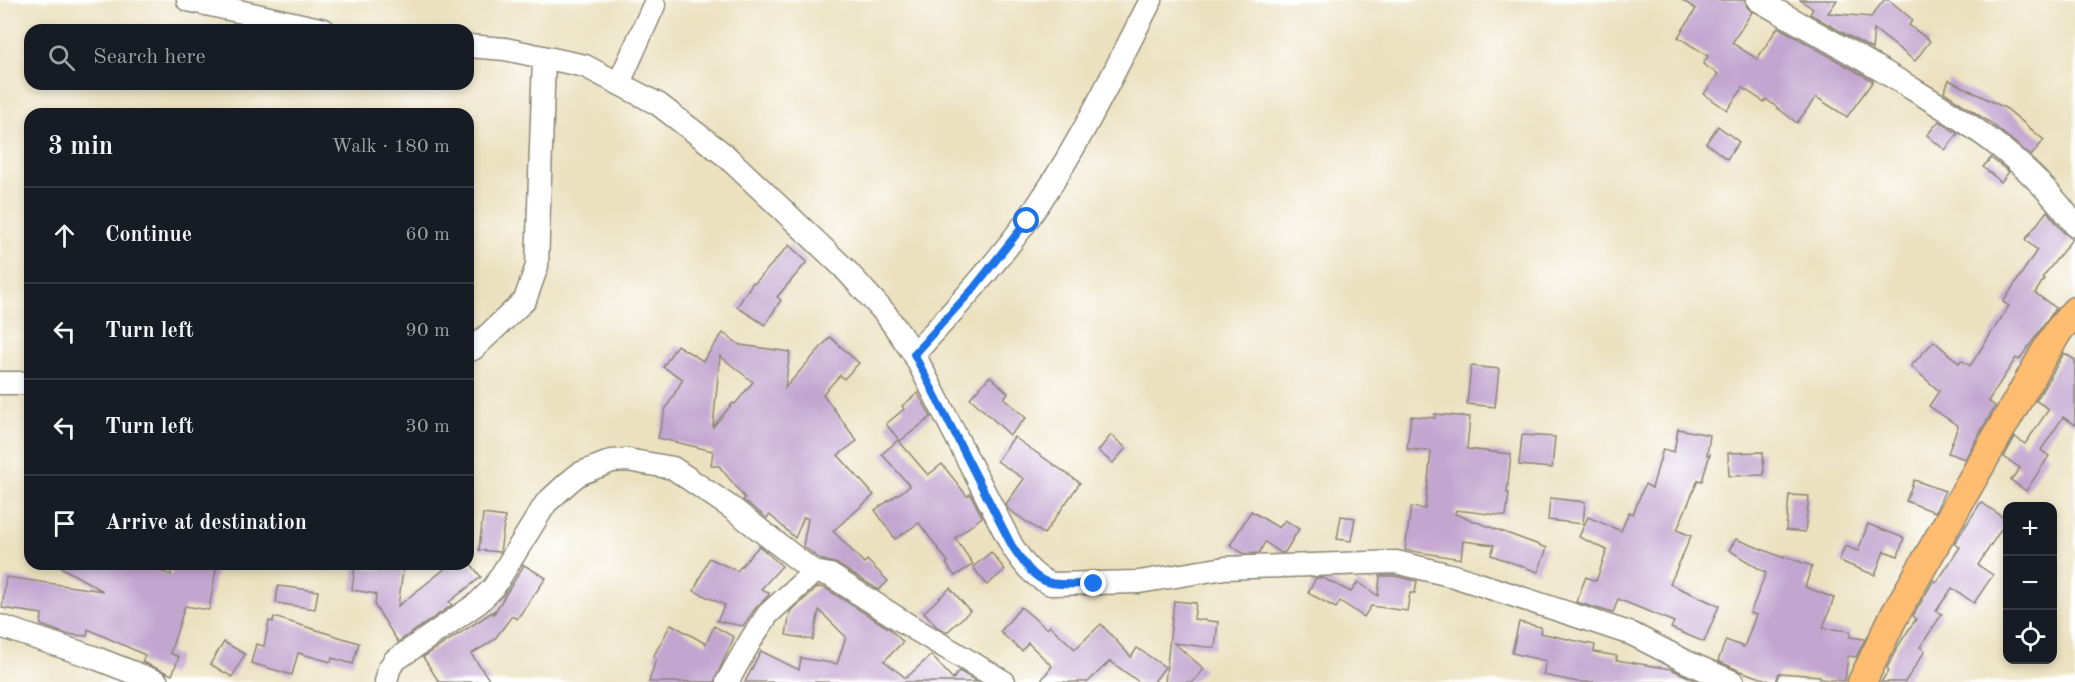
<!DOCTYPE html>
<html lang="en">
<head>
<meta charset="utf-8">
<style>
	:root { --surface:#171b24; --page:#20242c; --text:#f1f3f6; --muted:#9ea1a6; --line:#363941 }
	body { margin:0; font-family:"Old Standard TT",serif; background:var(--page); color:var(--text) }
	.controls { position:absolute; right:18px; bottom:18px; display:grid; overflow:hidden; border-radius:12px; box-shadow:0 3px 9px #0003 }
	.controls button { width:54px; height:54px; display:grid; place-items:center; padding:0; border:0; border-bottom:2px solid var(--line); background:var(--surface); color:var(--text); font:30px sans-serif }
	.stop { position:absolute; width:18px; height:18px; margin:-14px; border:4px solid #1a73e8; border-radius:50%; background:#fff }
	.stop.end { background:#1a73e8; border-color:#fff; box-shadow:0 2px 6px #0008 }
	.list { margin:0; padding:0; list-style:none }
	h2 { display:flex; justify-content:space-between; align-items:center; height:78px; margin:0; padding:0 24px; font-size:26px }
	h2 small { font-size:20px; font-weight:400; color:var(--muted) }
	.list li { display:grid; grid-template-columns:39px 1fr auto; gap:18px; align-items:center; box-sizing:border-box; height:96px; padding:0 24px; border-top:2px solid var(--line) }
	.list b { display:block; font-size:22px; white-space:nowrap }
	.list em { font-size:20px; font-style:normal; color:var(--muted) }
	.icon { flex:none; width:33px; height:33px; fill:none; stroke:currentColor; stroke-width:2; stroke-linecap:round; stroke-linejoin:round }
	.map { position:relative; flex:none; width:2075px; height:682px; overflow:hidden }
	.search { position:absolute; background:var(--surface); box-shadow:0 3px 9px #0003; left:24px; top:24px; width:450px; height:66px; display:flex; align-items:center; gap:15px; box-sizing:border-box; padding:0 21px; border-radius:18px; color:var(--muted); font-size:22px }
	.panel { position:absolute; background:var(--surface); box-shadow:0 3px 9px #0003; left:24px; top:108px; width:450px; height:462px; border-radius:18px }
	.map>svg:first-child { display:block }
</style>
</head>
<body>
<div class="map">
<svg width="2075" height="682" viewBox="0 0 2075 682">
	<rect width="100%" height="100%" fill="#fff"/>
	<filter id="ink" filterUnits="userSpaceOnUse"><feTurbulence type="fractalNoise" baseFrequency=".0167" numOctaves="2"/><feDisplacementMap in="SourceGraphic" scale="12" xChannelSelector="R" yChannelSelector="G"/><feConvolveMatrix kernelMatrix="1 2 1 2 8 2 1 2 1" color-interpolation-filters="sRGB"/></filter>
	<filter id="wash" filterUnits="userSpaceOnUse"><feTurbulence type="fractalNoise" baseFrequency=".008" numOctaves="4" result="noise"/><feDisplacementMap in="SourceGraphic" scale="24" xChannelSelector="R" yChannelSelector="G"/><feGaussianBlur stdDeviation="1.35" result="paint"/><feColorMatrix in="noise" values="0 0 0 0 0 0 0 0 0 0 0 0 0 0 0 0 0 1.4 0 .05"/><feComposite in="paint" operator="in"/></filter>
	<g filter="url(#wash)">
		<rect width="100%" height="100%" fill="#ebe1bf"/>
		<g id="blocks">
			<g fill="#c3a6d0" fill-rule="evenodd">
				<path d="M1682 0H1745L1747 7 1752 12 1732 43 1757 59 1778 27 1873 81 1847 117 1816 97 1797 123 1766 99 1764 102 1743 88 1727 110 1704 94 1718 74 1703 64 1708 56 1678 37 1696 9Z"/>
				<path d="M1800 0H1837L1828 13 1871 17 1884 0H1889L1913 20 1909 25 1930 41 1915 61 1874 29 1872 49 1810 14 1813 9Z"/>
				<path d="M1949 80 2007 109 2044 140 2031 156 1991 123 1944 92Z"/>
				<path d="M1939 121 1958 134 1945 150 1927 135Z"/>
				<path d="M1718 126 1739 142 1727 159 1706 143Z"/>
				<path d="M1991 158 2009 172 2001 182 1983 167Z"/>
				<path d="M2047 211 2064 233 2073 238 2042 278 2044 279 2035 293 2056 308 2019 360 2016 358 1988 401 1995 406 1965 459 1948 453 1958 426 1929 406 1939 391 1911 366 1934 341 1959 363 1961 360 1970 366 2009 306 2003 302 2037 250 2025 240Z"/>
				<path d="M789 245 807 262 777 297 781 300 765 325 737 307 753 282 755 283Z"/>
				<path d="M723 333 740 345 790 352 785 388 830 337 859 363 844 379 840 375 823 394 857 441 838 455 874 495 833 531 864 563 867 560 888 581 879 590 837 564 820 559 803 546 808 519 804 517 795 538 770 515 767 518 743 500 745 498 719 466H711L713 451 658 438 665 410 683 379 663 367 677 345 703 361ZM720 356 753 382 735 404 733 403 713 427Z"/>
				<path d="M2064 353 2075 360V425L2063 417 2041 450 2049 456 2026 491 2011 480 2020 468 2004 457 2015 437 2025 444 2049 409 2036 401Z"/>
				<path d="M1471 366 1499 369 1495 407 1467 404Z"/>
				<path d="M990 376 1008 393 1004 398 1026 418 1010 435 970 398Z"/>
				<path d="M918 393 931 417 900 441 886 424 904 409 902 406Z"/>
				<path d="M1435 414 1470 417 1467 449 1511 454 1507 493H1509L1506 516 1456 510 1455 514 1547 548 1538 572 1491 555 1494 545 1463 541 1461 559 1405 550 1411 507 1425 509 1431 451 1407 449 1411 416 1435 418Z"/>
				<path d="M1678 429 1710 435 1707 455 1710 454 1702 481 1698 480 1677 530 1691 536 1670 584 1719 606 1704 642 1671 628 1674 622 1618 599 1613 613 1576 602 1586 577 1596 581 1607 550 1579 537 1588 517 1621 531 1629 512 1633 514 1645 484 1652 488 1663 449 1674 452Z"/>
				<path d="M1111 435 1126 448 1113 463 1098 451Z"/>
				<path d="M1522 435 1555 437 1552 468 1519 465Z"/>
				<path d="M1014 437 1080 483 1044 534 1008 509 1006 504 1024 479 997 461Z"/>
				<path d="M898 440 928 475 942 464 967 496 970 494 971 495 982 517 955 538 973 564 955 576 946 564 948 562 919 523 895 539 875 510 910 486 882 454Z"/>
				<path d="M1763 452 1764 475 1729 476 1728 453Z"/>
				<path d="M1914 480 1945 491 1935 512 1906 501Z"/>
				<path d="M1789 495 1809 496 1805 532 1786 530Z"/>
				<path d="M1550 498 1585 502 1583 524 1548 520Z"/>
				<path d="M1981 502 2007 520 1978 565 1993 575 1974 603 1952 588 1936 611 1942 614 1920 647 1925 651 1905 682H1881L1889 670 1887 668 1898 646 1916 619 1913 616 1934 580 1937 582 1960 547 1954 544Z"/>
				<path d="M1251 511 1279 528 1285 520 1299 529 1285 552 1281 553 1265 542 1259 553 1244 554 1230 545Z"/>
				<path d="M483 514 505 517 500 552 479 550Z"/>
				<path d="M1341 516 1355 518 1351 541 1337 539Z"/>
				<path d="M1868 524 1904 538 1898 556 1884 551 1875 575 1839 561 1845 546 1858 551Z"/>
				<path d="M1736 539 1784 558V556L1812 566 1805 587 1834 598 1823 628 1850 631V637L1865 639 1856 657 1848 656 1845 681 1819 679 1820 676 1779 673 1776 682H1773L1740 671 1718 661 1726 640 1744 647 1756 615 1750 613 1766 573 1729 550Z"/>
				<path d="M759 546 782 566 761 589 769 593 768 596 757 606 743 626 717 621 725 605 694 591 709 558 737 571Z"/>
				<path d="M991 552 1005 570 987 585 973 567Z"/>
				<path d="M55 564H140L171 575 173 564H217L209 610 185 606 170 653 179 657 172 675 142 662 145 655 88 629 87 636 66 634 41 625 42 614 2 608 6 577 103 591Z"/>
				<path d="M382 564H404L398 606 451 564H471L481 577 449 602 452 605 398 642 375 606 376 594 352 590 355 566 381 570Z"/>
				<path d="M524 565 546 578 517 619 512 616 494 640 471 654 491 682H439L423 657 494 611 493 615Z"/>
				<path d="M1380 576H1395L1417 581 1415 593H1410L1407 611 1371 606 1364 617 1340 601 1336 608 1308 593 1316 578H1323L1351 592 1358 582 1378 596Z"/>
				<path d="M278 586 318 591 315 609 276 603Z"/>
				<path d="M818 587 825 588 890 629 903 642 884 661 906 678 931 655 953 679 959 671 978 682H745L761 651 799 670 801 658 837 664 846 637 819 610 813 640 786 635 790 612Z"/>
				<path d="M950 588 970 611 947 632 937 627 924 612Z"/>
				<path d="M1174 601 1196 603 1194 619 1218 622 1215 648 1174 643 1204 669 1193 682H1165Z"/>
				<path d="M1021 607 1047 629 1050 626 1075 649 1101 624 1131 657 1137 648 1165 667 1154 682H1139L1110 661 1088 682H1040L1052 666 1028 643 1022 651 1000 632Z"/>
				<path d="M274 617 359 643 353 664 332 658 331 662 298 653 292 675 251 663 256 644 264 646 269 621 273 622Z"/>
				<path d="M1519 622 1541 627 1540 633 1595 645 1594 652 1617 656 1616 660 1671 669 1699 682H1578L1543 675 1546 661 1512 653Z"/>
				<path d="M671 624 706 644 714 626 734 637 714 682H649L656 659 653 657Z"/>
				<path d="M224 642 245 654 232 677 210 664Z"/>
			</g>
		</g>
	</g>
	<g filter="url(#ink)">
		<use href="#blocks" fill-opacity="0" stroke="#8b8675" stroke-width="1.5"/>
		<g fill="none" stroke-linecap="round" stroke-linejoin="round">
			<g stroke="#8b8675" stroke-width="25">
				<g id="minor">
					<path d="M188 0 324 30"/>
					<path d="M1758 0C1811 30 1864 59 1916 91 1979 129 2031 164 2075 225"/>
					<path d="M468 46 505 49 585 66 658 104 726 156 844 268 885 313 914 354 1012 546C1023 563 1032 576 1051 584L1139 582 1225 568 1396 562 1454 576 1632 634 1687 662 1733 682"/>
					<path d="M619 83 654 5"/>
					<path d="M468 351 473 349 525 300 537 266 544 58"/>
					<path d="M914 354C953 311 992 269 1026 222 1076 153 1112 75 1151 0"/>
					<path d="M0 383H30"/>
					<path d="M814 572 830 575 913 628 1004 682"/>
					<path d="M0 626 93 657 157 682"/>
					<path d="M386 682 389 669 394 661 478 603 494 587 546 503 569 482 579 474 612 461 627 460 673 468 733 509 814 572 768 614 752 638 727 682"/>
				</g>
			</g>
			<g stroke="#8b8675" stroke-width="31">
				<path id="major" d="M1862 682 1893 618 2044 354 2059 330 2075 311"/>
			</g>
			<use href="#minor" stroke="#fff" stroke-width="22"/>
			<use href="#major" stroke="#febc70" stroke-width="28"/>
		</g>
	</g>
	<g fill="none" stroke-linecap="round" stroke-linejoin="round" filter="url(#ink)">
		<path stroke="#1a73e8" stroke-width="8" d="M1027 221 973 289 914 354 1012 546C1041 589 1044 584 1094 584"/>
	</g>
</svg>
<div class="controls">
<button>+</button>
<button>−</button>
<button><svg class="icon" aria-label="locate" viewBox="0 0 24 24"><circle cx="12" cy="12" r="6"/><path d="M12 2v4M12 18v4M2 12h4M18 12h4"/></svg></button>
</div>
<div class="stop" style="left:1027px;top:221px"></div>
<div class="stop end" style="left:1094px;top:584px"></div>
<div class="search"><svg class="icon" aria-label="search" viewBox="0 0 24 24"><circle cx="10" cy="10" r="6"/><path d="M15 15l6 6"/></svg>Search here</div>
<section class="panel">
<h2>3 min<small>Walk · 180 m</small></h2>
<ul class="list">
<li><svg class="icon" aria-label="ahead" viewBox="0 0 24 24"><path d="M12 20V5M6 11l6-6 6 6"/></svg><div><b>Continue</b></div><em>60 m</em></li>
<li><svg class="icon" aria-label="left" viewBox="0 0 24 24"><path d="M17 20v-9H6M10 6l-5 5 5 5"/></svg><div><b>Turn left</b></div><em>90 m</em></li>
<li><svg class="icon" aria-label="left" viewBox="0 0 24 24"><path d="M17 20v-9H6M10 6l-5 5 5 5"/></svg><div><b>Turn left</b></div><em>30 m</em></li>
<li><svg class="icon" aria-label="arrive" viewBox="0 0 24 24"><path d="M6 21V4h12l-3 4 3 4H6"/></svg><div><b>Arrive at destination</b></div></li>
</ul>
</section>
</div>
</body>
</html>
